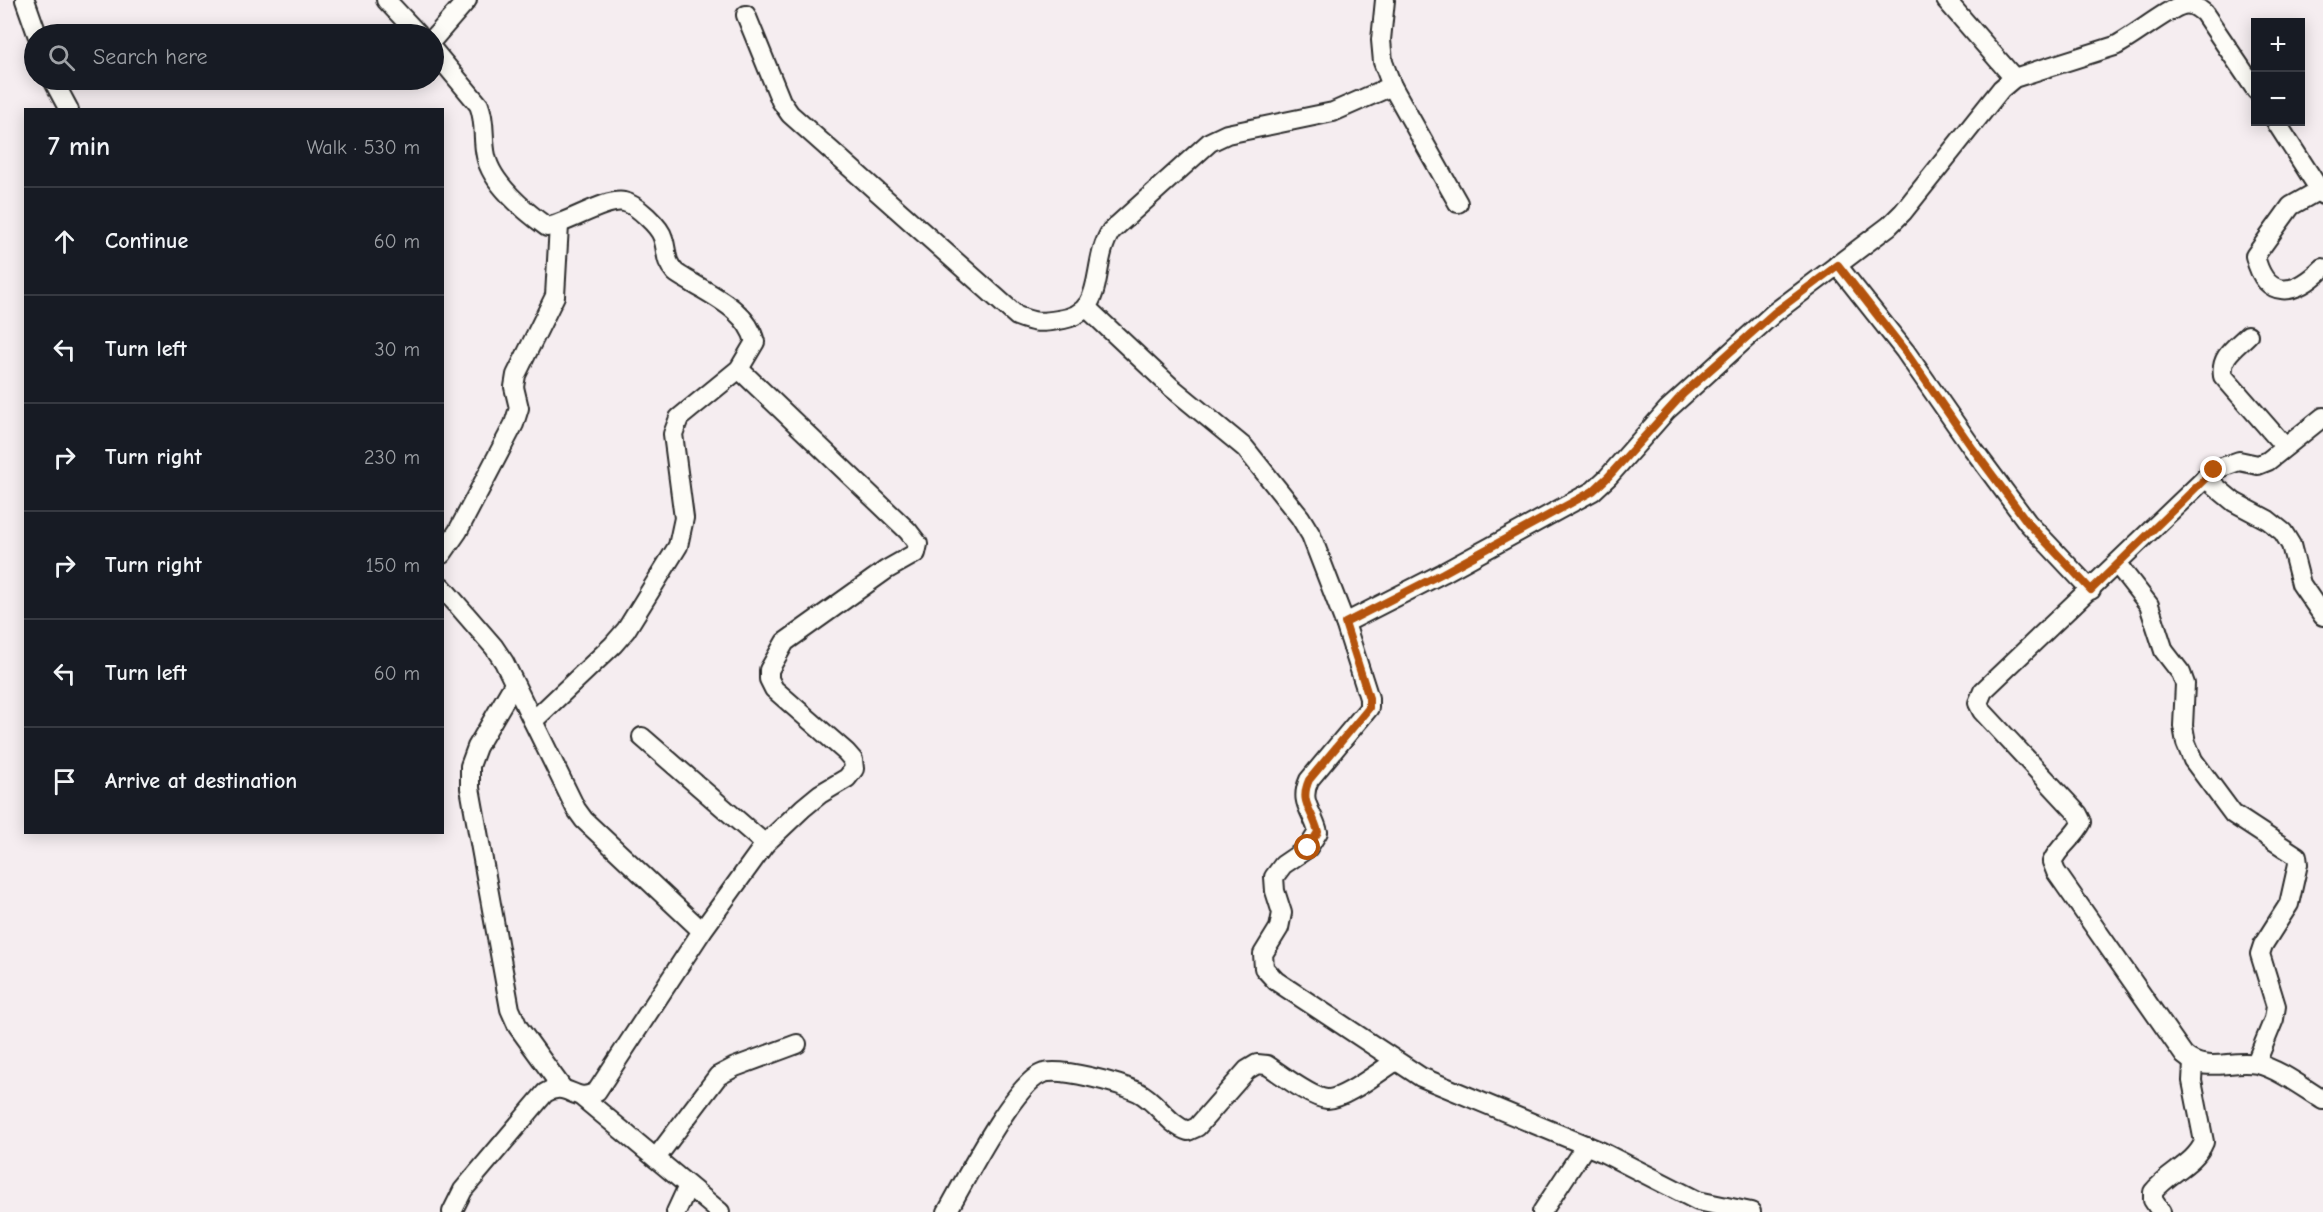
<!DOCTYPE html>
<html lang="en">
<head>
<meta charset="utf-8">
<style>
	:root { --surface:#171b24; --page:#242831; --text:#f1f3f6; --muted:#9ea1a6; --line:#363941 }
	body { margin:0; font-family:"Comic Neue",sans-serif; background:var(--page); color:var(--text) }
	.controls { position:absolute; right:18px; top:18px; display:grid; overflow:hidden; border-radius:0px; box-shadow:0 3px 15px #0003 }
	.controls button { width:54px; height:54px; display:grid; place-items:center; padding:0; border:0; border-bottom:2px solid var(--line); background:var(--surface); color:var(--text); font:30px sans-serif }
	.stop { position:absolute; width:18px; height:18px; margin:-14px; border:4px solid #b45309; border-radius:50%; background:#fff }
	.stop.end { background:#b45309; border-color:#fff; box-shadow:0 2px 6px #0008 }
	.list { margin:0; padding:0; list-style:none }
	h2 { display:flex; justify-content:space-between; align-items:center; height:78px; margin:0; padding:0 24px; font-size:26px }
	h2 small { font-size:20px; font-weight:400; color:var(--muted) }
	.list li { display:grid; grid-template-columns:39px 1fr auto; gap:18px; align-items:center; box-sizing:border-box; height:108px; padding:0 24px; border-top:2px solid var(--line) }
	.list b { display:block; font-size:22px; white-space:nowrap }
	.list em { font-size:20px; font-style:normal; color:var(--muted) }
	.icon { flex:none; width:33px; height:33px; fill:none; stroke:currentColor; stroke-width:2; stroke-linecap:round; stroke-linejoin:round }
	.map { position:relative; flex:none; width:2323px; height:1212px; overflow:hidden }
	.search { position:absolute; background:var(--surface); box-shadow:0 3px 15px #0003; left:24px; top:24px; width:420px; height:66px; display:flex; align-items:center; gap:15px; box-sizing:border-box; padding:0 21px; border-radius:33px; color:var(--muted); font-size:22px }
	.panel { position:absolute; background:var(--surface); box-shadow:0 3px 15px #0003; left:24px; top:108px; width:420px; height:726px; border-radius:0px }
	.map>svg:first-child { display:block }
</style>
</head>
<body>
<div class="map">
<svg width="2323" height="1212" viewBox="0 0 2323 1212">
	<rect width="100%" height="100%" fill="#f5edf0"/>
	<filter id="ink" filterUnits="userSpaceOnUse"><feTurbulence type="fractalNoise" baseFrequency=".0167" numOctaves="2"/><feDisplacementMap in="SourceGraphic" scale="12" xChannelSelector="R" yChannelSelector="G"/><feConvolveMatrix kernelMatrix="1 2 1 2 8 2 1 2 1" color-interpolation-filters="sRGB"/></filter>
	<g filter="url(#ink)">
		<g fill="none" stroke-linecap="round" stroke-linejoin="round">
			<g stroke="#2b2b2b" stroke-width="22">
				<g id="street">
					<path d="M25 0 37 34"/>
					<path d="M386 0 418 34"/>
					<path d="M1385 0 1381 40 1383 62 1392 86 1458 203"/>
					<path d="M1946 0 2014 78"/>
					<path d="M746 15 781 101 790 114 1017 316C1035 323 1040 323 1058 320 1109 314 1089 265 1111 231L1210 142 1227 134 1333 112 1392 86"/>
					<path d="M434 38 467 0"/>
					<path d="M434 51 479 105C486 122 482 139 486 156 491 183 526 212 547 227 569 223 606 198 624 202 636 204 660 227 663 238 668 253 664 260 675 272 681 277 688 280 694 284 719 299 748 313 755 342L739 369 679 418 673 434 684 518 678 546 626 630 613 645 533 721"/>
					<path d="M53 80 69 110"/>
					<path d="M2276 122 2323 195"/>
					<path d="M2323 188 2291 206 2255 256C2266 301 2295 296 2323 268"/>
					<path d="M1837 265 1905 351 1973 449 2028 523 2091 590"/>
					<path d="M1087 308 1171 387 1245 448 1300 517 1311 535 1345 623 1369 698V708L1309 780C1299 803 1312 809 1318 832L1308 848 1283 865 1274 877 1275 891 1282 913 1279 928 1263 954 1264 968 1276 981 1421 1077 1602 1152 1698 1201 1751 1212"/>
					<path d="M2248 335C2235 348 2220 356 2223 376L2285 447"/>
					<path d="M2323 417 2268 461 2258 465 2239 461 2214 470 1983 691 1978 703 1982 711 2078 814 2082 822C2074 838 2059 846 2052 862L2056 872 2184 1055C2205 1074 2231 1059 2257 1064 2277 1068 2305 1089 2323 1100"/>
					<path d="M2205 478 2234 502 2268 520 2283 532 2291 545 2301 584 2323 616"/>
					<path d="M442 554 458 531 514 424 519 408 514 387 516 375 555 296 559 225"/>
					<path d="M2117 564 2149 605 2164 651 2181 673 2185 684 2183 726 2186 743 2193 760 2233 814 2297 856 2298 864 2289 904 2263 945 2260 954 2276 1006 2274 1019 2256 1063"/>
					<path d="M442 587 494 647 504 662 576 809 584 820 702 931"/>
					<path d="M1345 623 1443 573 1593 491 1608 477 1667 410 1774 313 1889 226 1903 212 2001 89 2014 78 2115 46C2133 37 2169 8 2183 5 2192 3 2198 8 2204 13L2256 90"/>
					<path d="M514 684 477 747 470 766V788L510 1009 518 1027 563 1089"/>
					<path d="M642 737 765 844"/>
					<path d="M582 1097 720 1212"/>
					<path d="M656 1158 718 1076 735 1067 797 1044"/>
					<path d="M452 1212 463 1190 545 1093C569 1079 574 1106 597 1091L702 931 765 844 803 808 820 794 847 778 854 769 853 760 846 752 774 689 769 679V670L785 642 886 570 916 553 918 544 908 531 739 369"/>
					<path d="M676 1212 688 1186"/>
					<path d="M947 1212C964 1182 1013 1086 1041 1074 1059 1066 1121 1084 1138 1092 1157 1101 1167 1124 1188 1131L1197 1127 1247 1070 1257 1064 1267 1065C1281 1074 1311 1098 1327 1099 1344 1100 1381 1070 1396 1061"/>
					<path d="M1542 1212 1586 1145"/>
					<path d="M2161 1212 2153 1200V1192C2168 1173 2195 1164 2204 1142L2192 1081 2193 1063"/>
				</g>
			</g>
			<use href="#street" stroke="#fdfcf7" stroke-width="18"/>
		</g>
	</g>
	<g fill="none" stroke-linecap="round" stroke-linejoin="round" filter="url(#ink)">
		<path stroke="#b45309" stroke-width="8" d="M1308 848 1318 832C1312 809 1299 803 1309 780L1369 708V698L1345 623 1443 573 1593 491 1608 477 1683 394 1774 313 1838 265 1905 351 1973 449 2028 523 2091 590 2214 470"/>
	</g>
</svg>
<div class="controls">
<button>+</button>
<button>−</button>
</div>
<div class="stop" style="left:1308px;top:848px"></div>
<div class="stop end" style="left:2214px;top:470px"></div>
<div class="search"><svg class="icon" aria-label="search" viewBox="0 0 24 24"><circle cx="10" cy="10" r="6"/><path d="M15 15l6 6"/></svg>Search here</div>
<section class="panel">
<h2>7 min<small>Walk · 530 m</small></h2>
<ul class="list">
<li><svg class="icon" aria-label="ahead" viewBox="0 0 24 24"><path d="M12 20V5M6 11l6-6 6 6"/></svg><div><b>Continue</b></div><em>60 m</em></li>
<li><svg class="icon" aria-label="left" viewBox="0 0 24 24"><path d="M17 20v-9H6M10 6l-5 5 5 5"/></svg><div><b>Turn left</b></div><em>30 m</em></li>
<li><svg class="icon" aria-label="right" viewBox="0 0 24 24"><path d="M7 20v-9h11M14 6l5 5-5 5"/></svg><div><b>Turn right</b></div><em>230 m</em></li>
<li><svg class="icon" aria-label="right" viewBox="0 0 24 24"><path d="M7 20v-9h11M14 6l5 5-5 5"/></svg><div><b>Turn right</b></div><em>150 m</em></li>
<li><svg class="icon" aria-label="left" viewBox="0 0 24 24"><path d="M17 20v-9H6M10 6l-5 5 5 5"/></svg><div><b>Turn left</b></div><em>60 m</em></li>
<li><svg class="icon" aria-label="arrive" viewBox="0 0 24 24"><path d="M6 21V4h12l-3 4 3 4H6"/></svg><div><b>Arrive at destination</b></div></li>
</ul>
</section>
</div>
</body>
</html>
